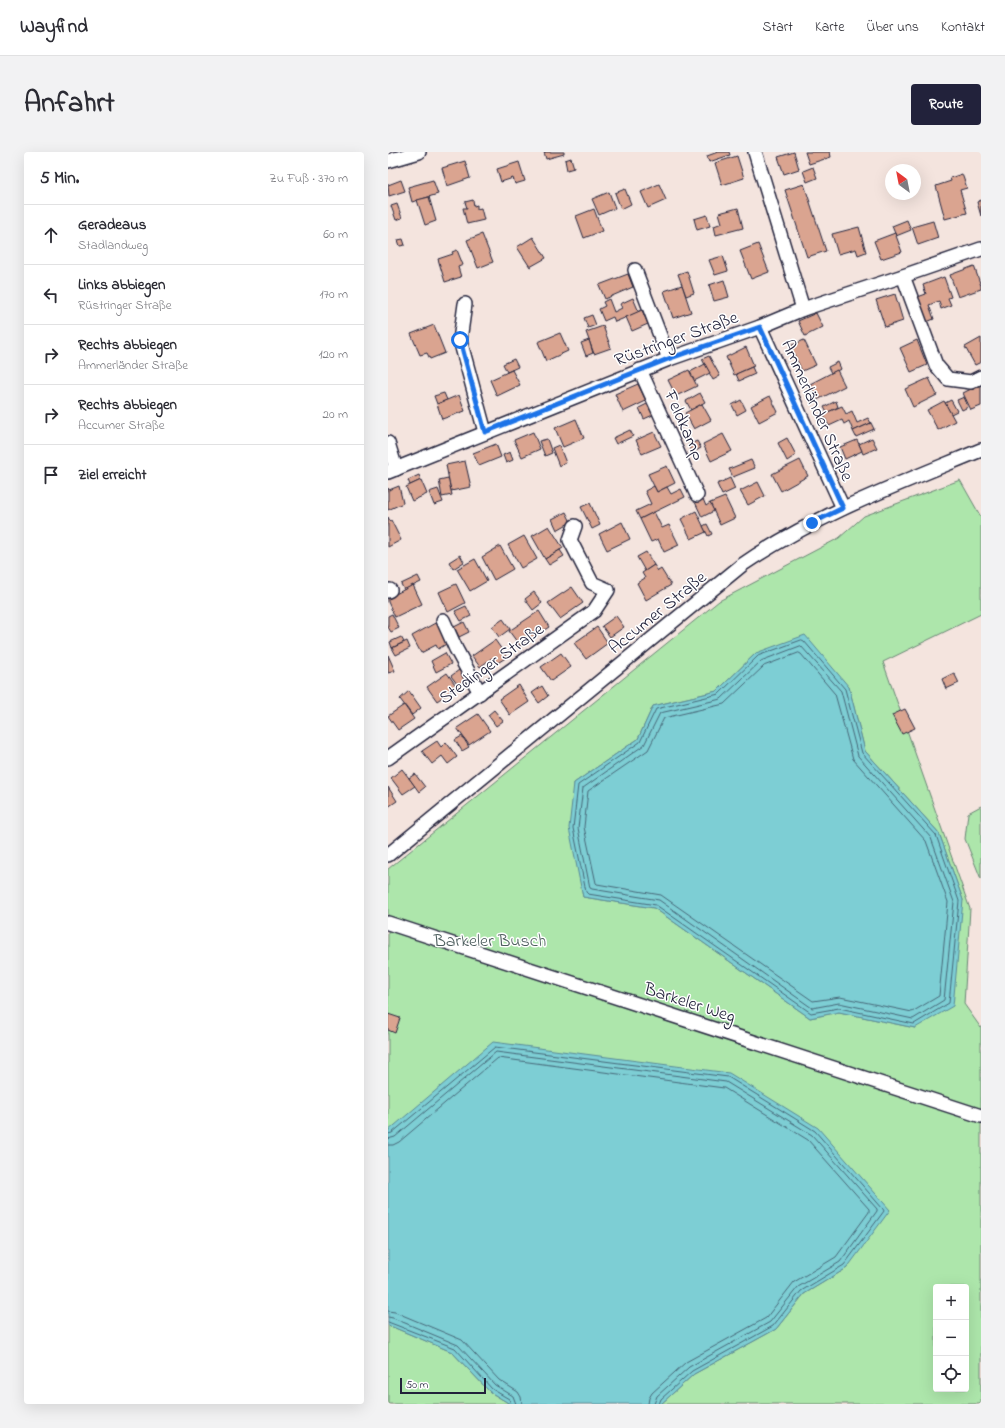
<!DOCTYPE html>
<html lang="de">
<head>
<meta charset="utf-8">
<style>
	:root { --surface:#fff; --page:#f2f2f3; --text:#2b2b33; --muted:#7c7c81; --line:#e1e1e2; --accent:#22223b }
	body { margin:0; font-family:"Indie Flower",sans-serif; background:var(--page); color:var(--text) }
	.controls { position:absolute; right:12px; bottom:12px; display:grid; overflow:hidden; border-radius:4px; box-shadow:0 4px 16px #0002 }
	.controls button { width:36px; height:36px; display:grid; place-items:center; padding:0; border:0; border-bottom:1px solid var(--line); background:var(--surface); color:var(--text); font:20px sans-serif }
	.compass { position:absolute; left:497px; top:12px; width:36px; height:36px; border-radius:50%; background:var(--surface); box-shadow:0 4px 16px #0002; rotate:328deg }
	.scale { position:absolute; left:12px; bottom:10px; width:86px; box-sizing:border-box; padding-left:4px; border:2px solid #22223b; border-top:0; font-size:11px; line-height:14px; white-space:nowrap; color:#22223b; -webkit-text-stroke:3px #fff; paint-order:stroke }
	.stop { position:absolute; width:12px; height:12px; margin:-9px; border:3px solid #1a73e8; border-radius:50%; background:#fff }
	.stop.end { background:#1a73e8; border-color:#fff; box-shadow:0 1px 4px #0008 }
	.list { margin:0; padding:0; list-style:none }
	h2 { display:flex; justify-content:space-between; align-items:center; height:52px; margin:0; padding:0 16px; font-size:17px }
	h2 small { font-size:13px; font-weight:400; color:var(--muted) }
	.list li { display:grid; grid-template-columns:26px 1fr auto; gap:12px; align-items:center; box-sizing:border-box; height:60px; padding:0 16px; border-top:1px solid var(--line) }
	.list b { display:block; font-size:15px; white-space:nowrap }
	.list p { margin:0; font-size:13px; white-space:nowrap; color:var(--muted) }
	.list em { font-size:13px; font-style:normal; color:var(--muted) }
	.icon { flex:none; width:22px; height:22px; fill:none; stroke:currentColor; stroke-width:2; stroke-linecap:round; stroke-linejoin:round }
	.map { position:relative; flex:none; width:593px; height:1252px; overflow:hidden; border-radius:4px }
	header { display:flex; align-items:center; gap:24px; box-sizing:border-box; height:56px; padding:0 20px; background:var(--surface); border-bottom:1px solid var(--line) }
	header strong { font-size:19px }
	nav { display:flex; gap:22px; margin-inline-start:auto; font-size:14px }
	.intro { display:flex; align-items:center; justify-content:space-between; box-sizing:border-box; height:96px; padding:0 24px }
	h1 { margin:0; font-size:28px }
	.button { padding:10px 18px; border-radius:4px; background:var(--accent); color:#fff; font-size:14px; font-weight:700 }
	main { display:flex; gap:24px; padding:0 24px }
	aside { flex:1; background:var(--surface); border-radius:4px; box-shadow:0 4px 16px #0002 }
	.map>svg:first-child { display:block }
</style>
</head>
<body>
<header>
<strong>Wayfind</strong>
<nav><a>Start</a><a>Karte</a><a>Über uns</a><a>Kontakt</a></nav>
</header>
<div class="intro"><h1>Anfahrt</h1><a class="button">Route</a></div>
<main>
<aside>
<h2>5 Min.<small>Zu Fuß · 370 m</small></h2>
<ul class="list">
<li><svg class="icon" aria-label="ahead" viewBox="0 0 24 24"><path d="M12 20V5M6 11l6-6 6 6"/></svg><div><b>Geradeaus</b><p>Stadlandweg</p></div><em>60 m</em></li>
<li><svg class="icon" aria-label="left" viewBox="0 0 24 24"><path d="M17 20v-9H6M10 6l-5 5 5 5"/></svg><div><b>Links abbiegen</b><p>Rüstringer Straße</p></div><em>170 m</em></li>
<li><svg class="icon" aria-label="right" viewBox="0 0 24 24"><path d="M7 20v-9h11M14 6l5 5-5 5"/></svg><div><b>Rechts abbiegen</b><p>Ammerländer Straße</p></div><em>120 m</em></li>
<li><svg class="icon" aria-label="right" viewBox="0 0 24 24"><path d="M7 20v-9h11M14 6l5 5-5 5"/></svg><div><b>Rechts abbiegen</b><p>Accumer Straße</p></div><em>20 m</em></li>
<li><svg class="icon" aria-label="arrive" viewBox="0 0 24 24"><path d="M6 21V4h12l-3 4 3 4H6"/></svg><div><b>Ziel erreicht</b></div></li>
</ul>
</aside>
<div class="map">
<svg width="593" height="1252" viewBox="0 0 593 1252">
	<rect width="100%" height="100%" fill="#f4e4de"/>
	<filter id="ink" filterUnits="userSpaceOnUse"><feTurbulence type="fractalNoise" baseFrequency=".025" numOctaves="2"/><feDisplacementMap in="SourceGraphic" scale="8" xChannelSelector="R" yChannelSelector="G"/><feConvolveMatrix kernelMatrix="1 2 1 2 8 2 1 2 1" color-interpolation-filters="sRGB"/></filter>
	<g filter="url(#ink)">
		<g fill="#ade6ab" stroke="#688473" fill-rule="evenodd">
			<path d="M572 328 593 365V462L495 510 582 757 576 852 593 876V1252H273L306 1222 388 1177 416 1142 459 1116 0 979V717L331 449 451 386 476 364ZM368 501 461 535 477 599 551 681 575 748 527 876 451 860 422 866 266 756 195 745 186 631 250 587 265 554 329 539ZM548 1135H578V1237H548Z"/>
			<path d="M593 654V727L577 687 580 661Z"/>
			<path d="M0 1173 64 1200 102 1240 122 1252H0Z"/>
		</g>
		<g fill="#7dced4" stroke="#598997">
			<path d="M417 483 461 535 477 599 551 681 575 748 565 854 527 876 451 860 422 866 266 756 195 745 181 676 186 631 250 587 265 554 329 539 368 501Z"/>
			<path d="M105 890 341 921 430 976 502 1058 459 1116 416 1142 388 1177 306 1222 273 1252H122L102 1240 64 1200 0 1173V979Z"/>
		</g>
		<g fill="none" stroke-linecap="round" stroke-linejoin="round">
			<g stroke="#466778" stroke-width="1">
				<path d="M414 488 416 489 457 537 474 601 548 683 571 749 561 851 526 872 451 856 423 861 268 753 200 742 198 740 185 676 190 633 252 590 268 557 331 542 370 504Z"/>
				<path d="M413 494 453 539 470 604 543 686 566 750 556 848 525 867 451 851 424 856 271 748 204 737 202 736 190 676 195 636 256 593 272 561 333 547 373 509Z"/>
				<path d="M411 501 413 502 447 542 465 607 538 689 560 750 551 844 524 860 452 845 425 849 273 743 209 732 208 731 196 675 200 639 260 598 276 566 336 552 376 514Z"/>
				<path d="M0 982 4 981 107 895 340 925 427 979 495 1057 496 1059 456 1113 413 1139 385 1174 304 1219 273 1247 271 1252"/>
				<path d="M0 987 7 985 108 900 338 930 424 983 489 1057V1059L452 1110 410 1135 382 1170 301 1215 269 1244 266 1252"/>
				<path d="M0 993H5L11 990 110 906 336 936 420 988 481 1057V1060L448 1105 406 1130 378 1166 298 1210 264 1241 261 1246 260 1252"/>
				<path d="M0 1159 7 1160 74 1188 111 1228 130 1240 133 1245 134 1252"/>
				<path d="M0 1165 5 1166 70 1193 107 1233 125 1244 128 1252"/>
				<path d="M0 1170 67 1196 104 1237 121 1247 123 1252"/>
			</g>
		</g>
		<g fill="#daa490" stroke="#22223b">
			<path d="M156 0H176V2L158 7Z"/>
			<path d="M330 0H341L342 3 321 10 319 4Z"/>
			<path d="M406 0 411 17 396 22 390 5Z"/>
			<path d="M417 0H442L443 5 421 12Z"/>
			<path d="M349 4 356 26 334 33 327 11Z"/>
			<path d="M183 6 186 16 179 18 177 8Z"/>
			<path d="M77 9 82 26 59 34 54 16Z"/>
			<path d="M131 10 137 29 127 32 125 26 113 30 109 17Z"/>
			<path d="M425 15 429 26 419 30 415 19Z"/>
			<path d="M574 22 579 36 572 38 579 61 557 67 548 34 563 29 562 26Z"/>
			<path d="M13 28 17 39 1 44 0 33Z"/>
			<path d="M45 28 50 42 24 50 20 35Z"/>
			<path d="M271 32 278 48 260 56 253 40Z"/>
			<path d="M416 32 438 99 419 105 397 38Z"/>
			<path d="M237 37 243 52 233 57 227 41Z"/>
			<path d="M221 40 227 56 211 63 204 47Z"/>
			<path d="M41 45 48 69 37 73 29 48Z"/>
			<path d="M85 48 86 54 89 53V57L93 56 96 68 79 72 75 56H79L77 50Z"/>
			<path d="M593 48V64L589 50Z"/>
			<path d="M9 52 14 66 8 68 3 54Z"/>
			<path d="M350 56 355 76 328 83 326 74 334 71 331 61Z"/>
			<path d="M206 57 214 79 196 86 188 64Z"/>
			<path d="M319 63 322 74 309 78 306 67Z"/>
			<path d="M519 68 523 78 508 84 504 74Z"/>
			<path d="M545 69 550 86 530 93 524 75Z"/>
			<path d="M471 75 478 100 470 103 468 97 450 102 444 82Z"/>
			<path d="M507 81 514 100 493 107 486 89Z"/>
			<path d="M94 82 105 110 90 116 79 88Z"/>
			<path d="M145 85 158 106 142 115 129 95Z"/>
			<path d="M15 87 17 93 12 94 10 88Z"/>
			<path d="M370 92 381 120 363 127 352 99Z"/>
			<path d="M69 98 75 113 70 115 73 125 57 130 50 107 65 102 64 100Z"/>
			<path d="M335 104 340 119 327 123 321 108Z"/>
			<path d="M586 114 593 134V137L570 145 562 123Z"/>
			<path d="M299 119 306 141 298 144 290 122Z"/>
			<path d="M240 122 245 135 217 147 211 133Z"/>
			<path d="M556 125 563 145 560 146 563 153 553 157 551 149 541 153 546 167 536 171 527 146 538 142 535 133Z"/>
			<path d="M336 128 341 145 326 149 321 133Z"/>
			<path d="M294 133 303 160 285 166 276 139Z"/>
			<path d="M507 142 515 169 497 175 488 148Z"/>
			<path d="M245 146 251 160 227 170 225 165 216 169 211 157 217 154 215 150 221 147 226 160 234 156 232 152Z"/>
			<path d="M254 158 260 172 244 179 238 165Z"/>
			<path d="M428 161 435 175 417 184 410 169Z"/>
			<path d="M204 163 208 173 200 176 196 166Z"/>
			<path d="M46 173 57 201 42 207 39 201 32 203 23 182Z"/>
			<path d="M215 174 223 196 206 202 198 180Z"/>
			<path d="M172 181 180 199 158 209 150 190Z"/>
			<path d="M593 186V210L587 213 577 195Z"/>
			<path d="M201 188 205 201 198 204 193 191Z"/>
			<path d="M416 188 428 213 414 219 402 194Z"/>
			<path d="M529 188 539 213 523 220 512 196Z"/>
			<path d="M358 195 366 214 346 223 338 205Z"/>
			<path d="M321 204 332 224 325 228 314 207Z"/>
			<path d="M126 207 130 215 119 220 115 212Z"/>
			<path d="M450 210 453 217 443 221 440 215Z"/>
			<path d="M317 212 322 221 306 229 302 220Z"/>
			<path d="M364 215 367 222 351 229 348 222Z"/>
			<path d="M124 218 132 233 109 244 102 228Z"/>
			<path d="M301 218 309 234 288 244 280 228Z"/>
			<path d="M449 218 457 234 429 248 422 232Z"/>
			<path d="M541 226 549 243 525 255 517 237Z"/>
			<path d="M250 232 258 249 235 260 227 242Z"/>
			<path d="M593 232V254L583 258 575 241Z"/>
			<path d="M56 241 59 248 49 252 46 244Z"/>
			<path d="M312 241 317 250 303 258 298 249Z"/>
			<path d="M71 243 77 259 54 267 49 252Z"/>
			<path d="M382 244 390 260 371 270 363 254Z"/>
			<path d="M576 245 580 255 574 258 569 248Z"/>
			<path d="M353 248 358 258 349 263 344 253Z"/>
			<path d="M563 248 569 259 563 262 557 251Z"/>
			<path d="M448 249 450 255 439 261 436 255Z"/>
			<path d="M556 249 567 269 550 278 539 258Z"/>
			<path d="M259 252 265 263 256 267 251 256Z"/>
			<path d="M314 252 323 268 306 277 297 261Z"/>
			<path d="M454 254 458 262 464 259 469 271 480 266 483 271 465 279 461 269 456 272 454 268 441 274 435 262Z"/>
			<path d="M188 267 196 286 175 295 167 276Z"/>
			<path d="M483 271 486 277 468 285 465 279Z"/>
			<path d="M242 278 245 284 228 292 225 286Z"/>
			<path d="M145 280 152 297 134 305 126 288Z"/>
			<path d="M266 280 273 294 254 302 248 288Z"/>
			<path d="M335 282 344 299 323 309 315 292Z"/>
			<path d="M399 286 408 303 399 309 390 291Z"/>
			<path d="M484 286 489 296 475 302 471 292Z"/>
			<path d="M159 287 164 301 157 304 151 289Z"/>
			<path d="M469 288 474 299 457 307 452 295Z"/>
			<path d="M309 289 313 296 304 301 300 293Z"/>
			<path d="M108 292 113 305 91 314 85 301Z"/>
			<path d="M171 293 178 311 171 314 164 296Z"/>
			<path d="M122 300 125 308 118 311 115 303Z"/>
			<path d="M363 308 367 316 345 325 341 317Z"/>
			<path d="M412 308 420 324 393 339 384 322Z"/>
			<path d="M77 309 83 335 63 339 58 313Z"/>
			<path d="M279 314 287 331 269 340 260 322Z"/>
			<path d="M31 323 33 328 22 333 20 328Z"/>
			<path d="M60 326 64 343 54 345 51 328Z"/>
			<path d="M342 326 347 337 334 343 329 332Z"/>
			<path d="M33 328 39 342 24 349 18 335Z"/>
			<path d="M370 330 377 344 360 353 352 339Z"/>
			<path d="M11 334 15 351 0 358V336L1 338Z"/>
			<path d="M266 334 269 340 279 335 283 342 293 337 297 345 252 367 248 359 263 352 257 339Z"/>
			<path d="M50 337 55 350 46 353 41 340Z"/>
			<path d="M337 345 347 366 332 373 322 351Z"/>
			<path d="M315 347 318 354 322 351 326 359 314 365 307 350Z"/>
			<path d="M202 351 212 373 204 377 193 355Z"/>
			<path d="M308 359 318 380 303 387 293 367Z"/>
			<path d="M178 360 183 370 169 378 164 367Z"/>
			<path d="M266 360 274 376 281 373 291 393 276 400 270 387 263 390 252 367Z"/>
			<path d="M0 365 2 369 3 368 13 388 0 395Z"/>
			<path d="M234 370 242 387 219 398 211 382Z"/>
			<path d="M319 372 324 382 320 384 315 374Z"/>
			<path d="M161 374 175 396 157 407 144 384Z"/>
			<path d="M136 384 149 407 133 416 120 393Z"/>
			<path d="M112 394 125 417 106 428 94 405Z"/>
			<path d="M172 398 176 404 161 413 157 407Z"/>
			<path d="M258 400 266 413 257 419 249 405Z"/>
			<path d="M72 403 76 410 65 417 61 410Z"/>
			<path d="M87 407 99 429 82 439 69 417Z"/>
			<path d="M266 413 270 419 273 417 283 433 258 448 249 431 257 426 254 421Z"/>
			<path d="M30 424 33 430 16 438 13 432Z"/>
			<path d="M68 432 77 451 60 460 51 440Z"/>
			<path d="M25 433 34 452 7 465 0 450V446Z"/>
			<path d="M184 435 195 451 172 467 160 451Z"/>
			<path d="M146 440 154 451 145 458 137 447Z"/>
			<path d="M78 454 83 464 73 469 67 459Z"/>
			<path d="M151 459 161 475 132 494 121 479Z"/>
			<path d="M4 462 11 476 3 480 0 475V464Z"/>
			<path d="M228 464 236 475 222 485 214 474Z"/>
			<path d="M115 467 122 477 111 485 104 475Z"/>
			<path d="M49 470 60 491 50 497 48 493 33 501 24 484Z"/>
			<path d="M76 470 81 480 71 485 66 475Z"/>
			<path d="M209 475 220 491 198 507 186 491Z"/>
			<path d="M13 485 16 490 4 496 2 490Z"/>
			<path d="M107 488 119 505 108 512 104 506 92 515 84 504Z"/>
			<path d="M19 489 22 496 8 503 4 496Z"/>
			<path d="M57 501 63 512 48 520 43 509Z"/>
			<path d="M173 501 183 515 163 529 153 515Z"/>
			<path d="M0 503 7 519 0 521Z"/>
			<path d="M71 518 78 527 70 533 63 524Z"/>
			<path d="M59 521 69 535 49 549 39 535Z"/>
			<path d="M566 521 571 531 558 537 554 527Z"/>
			<path d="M131 533 141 550 122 563 111 547Z"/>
			<path d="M154 534 160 544 151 551 144 541Z"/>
			<path d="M21 539 33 556 24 563 12 547Z"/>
			<path d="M16 553 26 567 10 578 0 564Z"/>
			<path d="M517 557 527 576 514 582 504 563Z"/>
			<path d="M106 558 115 569 108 574 100 563Z"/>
			<path d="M90 562 102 579 81 593 69 576Z"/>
			<path d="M74 584 81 595 74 599 67 588Z"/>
			<path d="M49 589 53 595 58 590 69 605 60 612 54 604 44 612 34 599Z"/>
			<path d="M14 617 27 634 15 642 3 626Z"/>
			<path d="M27 622 37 635 31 640 21 626Z"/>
			<path d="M0 635 9 649 0 655Z"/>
			<path d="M0 862 12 866 7 881 0 878Z"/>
		</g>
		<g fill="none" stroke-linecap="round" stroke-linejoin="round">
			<g stroke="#22223b" stroke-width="16">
				<g id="minor">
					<path d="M367 0 415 157"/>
					<path d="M0 9 31 0"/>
					<path d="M247 118 281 207"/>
					<path d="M515 124 548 213 560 227 583 230 593 225"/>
					<path d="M77 152 72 188 97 280"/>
					<path d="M372 175 455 356"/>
					<path d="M252 218 309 343"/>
					<path d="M0 291 8 317"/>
					<path d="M0 320 281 207 372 175 415 157 515 124 593 97"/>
					<path d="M0 439 2 438"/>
					<path d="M55 468 68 497 92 541"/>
					<path d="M0 606 206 459 220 438 204 431 182 388 187 374"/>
					<path d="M0 703 354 413C427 363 511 332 593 298"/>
					<path d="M0 771 593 964"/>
				</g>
			</g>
			<use href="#minor" stroke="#fff" stroke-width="13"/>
		</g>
	</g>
	<g fill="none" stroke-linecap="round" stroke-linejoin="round" filter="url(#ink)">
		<path stroke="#1a73e8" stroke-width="5" d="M72 188 97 280 280 207 372 175 455 356 424 371"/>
	</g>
	<g text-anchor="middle" stroke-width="3" stroke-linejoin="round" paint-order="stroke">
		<g font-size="18" fill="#22223b" stroke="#fff">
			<text transform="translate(288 186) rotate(-20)" y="6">Rüstringer Straße</text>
			<text transform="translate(430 258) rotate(66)" y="6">Ammerländer Straße</text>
			<text transform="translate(297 273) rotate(66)" y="6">Feldkamp</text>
			<text transform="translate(269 460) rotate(-39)" y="6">Accumer Straße</text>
			<text transform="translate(103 511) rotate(-36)" y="6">Stedinger Straße</text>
			<text transform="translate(302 850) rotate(18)" y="6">Barkeler Weg</text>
		</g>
		<g font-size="18" fill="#4c5d5d" stroke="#fff">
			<text x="102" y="794">Barkeler Busch</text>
		</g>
	</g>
</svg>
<div class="controls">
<button>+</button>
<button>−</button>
<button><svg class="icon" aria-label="locate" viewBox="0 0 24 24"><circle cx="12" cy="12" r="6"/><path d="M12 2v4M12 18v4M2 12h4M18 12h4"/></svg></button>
</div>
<svg class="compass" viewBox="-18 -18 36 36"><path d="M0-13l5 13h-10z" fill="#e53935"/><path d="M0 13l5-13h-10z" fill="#7c7c81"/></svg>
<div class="scale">50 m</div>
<div class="stop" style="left:72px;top:188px"></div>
<div class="stop end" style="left:424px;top:371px"></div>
</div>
</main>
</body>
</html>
